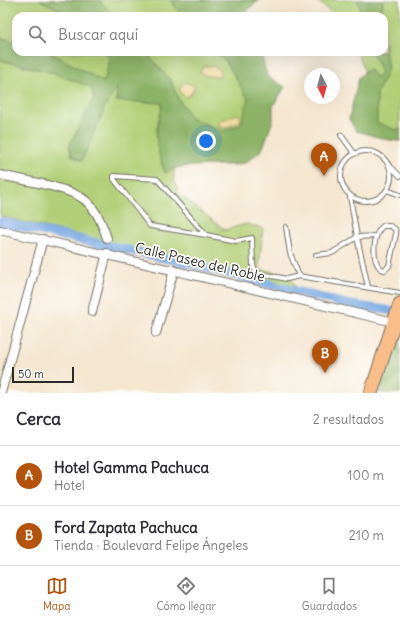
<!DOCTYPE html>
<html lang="es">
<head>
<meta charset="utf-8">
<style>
	:root { --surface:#fff; --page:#f2f2f3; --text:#2b2b33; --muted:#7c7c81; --line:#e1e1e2; --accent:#b45309 }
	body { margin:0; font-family:Delius,sans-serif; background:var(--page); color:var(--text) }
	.compass { position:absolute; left:304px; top:68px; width:36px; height:36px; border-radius:50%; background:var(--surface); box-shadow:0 4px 16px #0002; rotate:174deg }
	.scale { position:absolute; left:12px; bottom:10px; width:62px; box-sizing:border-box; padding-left:4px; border:2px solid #2b2b2b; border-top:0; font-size:11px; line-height:14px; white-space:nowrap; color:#2b2b2b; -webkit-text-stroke:3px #fdfcf7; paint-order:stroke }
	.you { position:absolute; left:206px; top:141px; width:14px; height:14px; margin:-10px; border:3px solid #fff; border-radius:50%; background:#1a73e8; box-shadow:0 0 0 6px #1a73e833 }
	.badge { display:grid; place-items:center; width:26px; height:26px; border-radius:50%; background:var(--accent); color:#fff; font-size:13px; font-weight:700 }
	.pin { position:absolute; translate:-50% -33px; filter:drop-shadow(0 1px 2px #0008) }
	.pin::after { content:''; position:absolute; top:21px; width:14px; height:12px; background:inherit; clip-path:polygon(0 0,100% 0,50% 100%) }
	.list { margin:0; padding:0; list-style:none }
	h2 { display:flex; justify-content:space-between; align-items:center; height:52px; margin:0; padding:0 16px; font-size:17px }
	h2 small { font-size:13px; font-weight:400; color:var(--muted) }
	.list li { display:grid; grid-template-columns:26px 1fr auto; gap:12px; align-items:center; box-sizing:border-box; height:60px; padding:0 16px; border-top:1px solid var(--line) }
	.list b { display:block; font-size:15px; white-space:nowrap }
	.list p { margin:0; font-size:13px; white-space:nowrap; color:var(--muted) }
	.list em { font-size:13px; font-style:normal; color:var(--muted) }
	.icon { flex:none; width:22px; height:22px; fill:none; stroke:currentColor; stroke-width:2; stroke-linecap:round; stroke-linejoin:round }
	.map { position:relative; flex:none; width:400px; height:393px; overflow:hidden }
	.search { position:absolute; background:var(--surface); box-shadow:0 4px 16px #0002; left:12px; right:12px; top:12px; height:44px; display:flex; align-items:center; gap:10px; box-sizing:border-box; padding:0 14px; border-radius:12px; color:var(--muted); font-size:15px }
	.sheet { height:172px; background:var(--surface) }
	nav { display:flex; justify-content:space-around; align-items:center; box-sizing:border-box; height:56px; border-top:1px solid var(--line); background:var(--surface); font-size:11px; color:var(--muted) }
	nav a { display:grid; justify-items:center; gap:2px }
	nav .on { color:var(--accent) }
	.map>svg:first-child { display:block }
</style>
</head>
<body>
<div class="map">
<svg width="400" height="393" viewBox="0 0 400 393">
	<rect width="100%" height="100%" fill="#fdfcf7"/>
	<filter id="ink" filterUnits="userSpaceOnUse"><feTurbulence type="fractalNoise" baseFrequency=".025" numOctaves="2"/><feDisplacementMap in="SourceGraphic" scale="8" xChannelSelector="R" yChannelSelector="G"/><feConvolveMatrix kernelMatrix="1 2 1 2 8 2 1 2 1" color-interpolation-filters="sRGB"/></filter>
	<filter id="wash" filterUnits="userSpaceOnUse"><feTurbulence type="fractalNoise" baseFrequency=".012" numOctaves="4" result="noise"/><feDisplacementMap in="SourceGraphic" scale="16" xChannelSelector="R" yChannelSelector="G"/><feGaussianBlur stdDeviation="0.9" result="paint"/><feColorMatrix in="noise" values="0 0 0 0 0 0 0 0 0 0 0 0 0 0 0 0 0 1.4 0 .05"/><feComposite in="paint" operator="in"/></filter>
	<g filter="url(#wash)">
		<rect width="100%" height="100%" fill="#f4e6cf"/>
		<g fill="#b1cf76" stroke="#6e7d50">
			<path d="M0 0H257L234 16H16V52H243L260 64 247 148 239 165H174V179L179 194 225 230 246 224 263 228 259 269 289 275 296 288 0 216Z"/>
			<path d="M316 0H400V137L358 117 364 69 357 52H384V16H336Z"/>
		</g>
		<g fill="#8cb267" stroke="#5c6e49">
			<path d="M40 0H99L114 16H71Z"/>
			<path d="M171 0H260L239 16H182Z"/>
			<path d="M357 0H383L382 16H363Z"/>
			<path d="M0 37 16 42V52H49L104 82 110 59 105 52H146L171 81 178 98 191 118 223 131 241 125 248 99 225 60 215 52 261 53 267 76 285 87 273 106V120L262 150 245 163 179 167 165 173C161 162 154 140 157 128 158 119 162 113 162 103L116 101 117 87 104 109 82 161 72 156 69 146 94 98 91 87 53 73 0 60Z"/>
			<path d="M384 42 388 69 377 94V123L396 130 400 129V141C385 141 371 134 356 131L349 119 359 77 369 69 376 78 381 72 372 52H384Z"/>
			<path d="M400 325V393H379Z"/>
		</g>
		<g fill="#eeda9e" stroke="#8c8264">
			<path d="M204 66H214L220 71V76H207L200 72Z"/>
			<path d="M185 82 195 86 192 93 187 97 180 93V87Z"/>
			<path d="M237 114 241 117 239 123 223 128 218 126 220 121Z"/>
		</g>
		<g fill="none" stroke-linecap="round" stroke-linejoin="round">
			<path stroke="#78a8e3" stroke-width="9" d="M0 222 183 262 350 305 387 310 400 314"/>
		</g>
	</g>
	<g filter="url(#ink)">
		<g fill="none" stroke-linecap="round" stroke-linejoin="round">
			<g stroke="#716c64" stroke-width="6">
				<g id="service">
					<path d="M341 135 354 153"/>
					<circle cx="366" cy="176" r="25"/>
					<path d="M389 165 400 176"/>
					<path d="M114 176 157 179 206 235 150 226 114 179Z"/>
					<path d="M387 190 400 195"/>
					<path d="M383 226H390L395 229 396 234 389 266 385 270 381 269C371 260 373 233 383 226Z"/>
					<path d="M286 227 290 253 299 276"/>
					<path d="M206 235 236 241 252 238 253 266 257 273 287 279 299 276 400 293"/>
					<path d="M316 255 332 253 357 237 350 196"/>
					<path d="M368 287 357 237 376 236"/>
				</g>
			</g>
			<g stroke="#716c64" stroke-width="10">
				<g id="minor">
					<path d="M0 175C22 180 69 187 85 200 97 210 102 224 107 238"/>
					<path d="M0 230 394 322"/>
					<path d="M92 312 107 253"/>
					<path d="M156 333 174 270"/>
					<path d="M1 393 43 239"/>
				</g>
			</g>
			<g stroke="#716c64" stroke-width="15">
				<path id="trunk" d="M371 393 400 304"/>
			</g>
			<use href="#service" stroke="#fff" stroke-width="4"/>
			<use href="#minor" stroke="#fff" stroke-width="8"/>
			<use href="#trunk" stroke="#f8bd89" stroke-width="13"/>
		</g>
	</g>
	<g text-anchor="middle" stroke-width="3.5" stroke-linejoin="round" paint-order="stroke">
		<g font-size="14" fill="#2b2b2b" stroke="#fdfcf7">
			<text transform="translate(200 262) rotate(13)" y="5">Calle Paseo del Roble</text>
		</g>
	</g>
</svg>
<svg class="compass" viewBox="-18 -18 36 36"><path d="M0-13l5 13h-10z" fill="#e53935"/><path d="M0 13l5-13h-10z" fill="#7c7c81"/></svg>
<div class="scale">50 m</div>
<div class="you"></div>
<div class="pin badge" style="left:324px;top:176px">A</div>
<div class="pin badge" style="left:325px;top:373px">B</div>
<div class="search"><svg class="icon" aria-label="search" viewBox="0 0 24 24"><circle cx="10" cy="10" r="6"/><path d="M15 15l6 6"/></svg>Buscar aquí</div>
</div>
<section class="sheet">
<h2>Cerca<small>2 resultados</small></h2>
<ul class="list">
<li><span class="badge">A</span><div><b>Hotel Gamma Pachuca</b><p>Hotel</p></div><em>100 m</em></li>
<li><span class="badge">B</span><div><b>Ford Zapata Pachuca</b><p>Tienda · Boulevard Felipe Ángeles</p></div><em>210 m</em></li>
</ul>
</section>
<nav>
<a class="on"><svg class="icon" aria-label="map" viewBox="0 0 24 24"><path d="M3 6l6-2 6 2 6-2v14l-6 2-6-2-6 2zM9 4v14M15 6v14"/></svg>Mapa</a>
<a><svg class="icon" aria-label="directions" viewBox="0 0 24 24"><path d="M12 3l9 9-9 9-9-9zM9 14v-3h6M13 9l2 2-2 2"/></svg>Cómo llegar</a>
<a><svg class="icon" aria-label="saved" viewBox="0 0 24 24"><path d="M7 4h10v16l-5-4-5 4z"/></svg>Guardados</a>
</nav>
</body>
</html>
